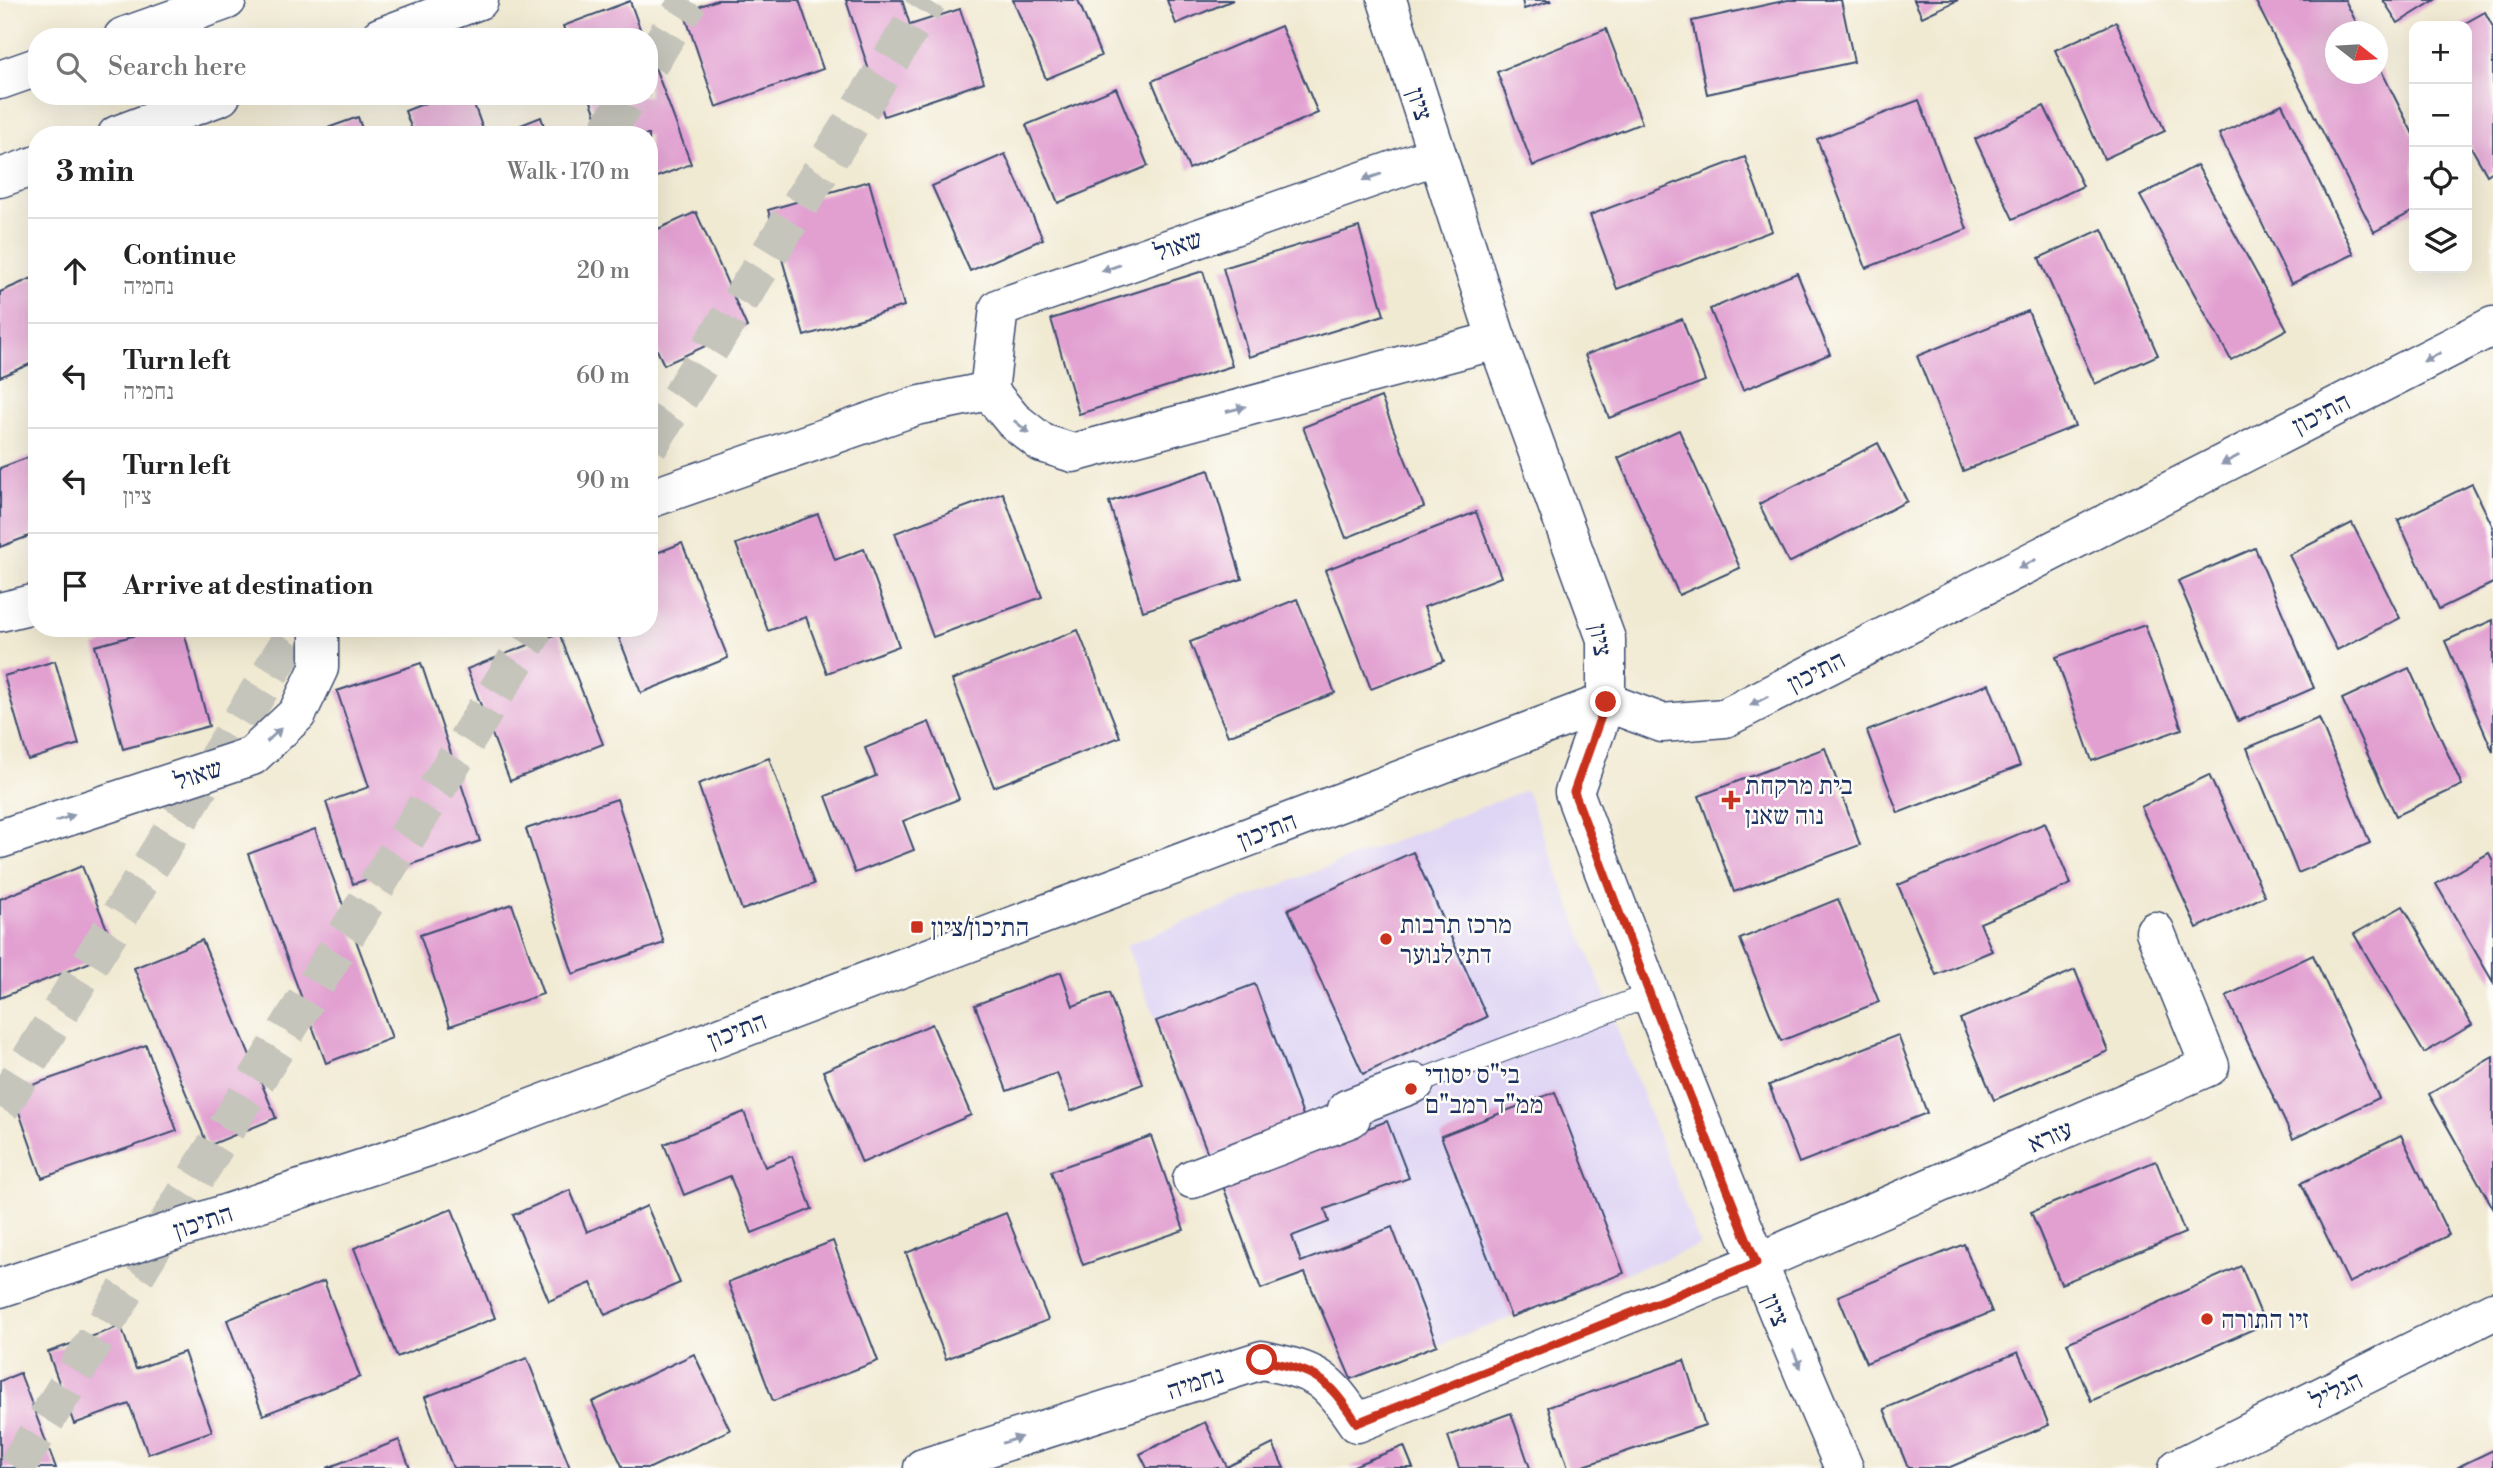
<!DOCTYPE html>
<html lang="en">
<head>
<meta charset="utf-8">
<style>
	:root { --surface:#fff; --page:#f2f2f2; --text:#222; --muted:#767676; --line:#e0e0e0 }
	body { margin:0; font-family:"Libre Bodoni","Frank Ruhl Libre",serif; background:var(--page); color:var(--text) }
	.controls { position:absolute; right:21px; top:21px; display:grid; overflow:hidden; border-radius:14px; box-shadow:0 7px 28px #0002 }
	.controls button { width:63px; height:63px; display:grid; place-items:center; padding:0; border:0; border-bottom:2px solid var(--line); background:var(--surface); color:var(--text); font:35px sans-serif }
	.compass { position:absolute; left:2325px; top:21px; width:63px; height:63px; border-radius:50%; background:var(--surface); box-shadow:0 7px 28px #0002; rotate:107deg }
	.stop { position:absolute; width:21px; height:21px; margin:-16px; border:5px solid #c8321e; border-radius:50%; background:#fff }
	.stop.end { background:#c8321e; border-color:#fff; box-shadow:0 2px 7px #0008 }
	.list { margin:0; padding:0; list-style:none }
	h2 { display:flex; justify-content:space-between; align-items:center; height:91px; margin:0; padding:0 28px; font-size:30px }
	h2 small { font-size:23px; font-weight:400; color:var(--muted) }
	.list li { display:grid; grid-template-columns:46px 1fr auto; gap:21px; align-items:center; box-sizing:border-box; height:105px; padding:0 28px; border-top:2px solid var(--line) }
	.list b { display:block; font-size:26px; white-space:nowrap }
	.list p { margin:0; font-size:23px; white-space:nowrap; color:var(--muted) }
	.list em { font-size:23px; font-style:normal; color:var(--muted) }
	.icon { flex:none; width:38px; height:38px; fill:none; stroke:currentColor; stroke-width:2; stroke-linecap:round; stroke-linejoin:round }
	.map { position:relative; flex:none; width:2493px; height:1468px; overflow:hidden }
	.search { position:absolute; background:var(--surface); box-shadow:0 7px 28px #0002; left:28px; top:28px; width:630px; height:77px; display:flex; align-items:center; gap:18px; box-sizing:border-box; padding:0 24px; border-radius:28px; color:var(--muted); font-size:26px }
	.panel { position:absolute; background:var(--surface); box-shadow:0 7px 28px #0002; left:28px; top:126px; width:630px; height:511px; border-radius:28px }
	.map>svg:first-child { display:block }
</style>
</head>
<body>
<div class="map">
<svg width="2493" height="1468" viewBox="0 0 2493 1468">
	<rect width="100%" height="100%" fill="#fdfcf7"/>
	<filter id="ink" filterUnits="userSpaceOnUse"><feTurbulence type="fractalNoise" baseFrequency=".0143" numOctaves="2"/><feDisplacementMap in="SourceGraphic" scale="14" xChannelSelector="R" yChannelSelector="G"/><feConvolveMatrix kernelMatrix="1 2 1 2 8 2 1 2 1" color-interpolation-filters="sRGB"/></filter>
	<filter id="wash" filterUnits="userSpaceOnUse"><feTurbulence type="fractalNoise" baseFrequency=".00686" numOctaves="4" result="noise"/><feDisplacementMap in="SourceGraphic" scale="28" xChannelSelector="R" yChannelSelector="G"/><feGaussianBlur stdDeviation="1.57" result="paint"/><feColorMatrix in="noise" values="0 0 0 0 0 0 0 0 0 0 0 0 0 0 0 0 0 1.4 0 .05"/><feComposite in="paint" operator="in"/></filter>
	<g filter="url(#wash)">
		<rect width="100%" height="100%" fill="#f1ead3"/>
		<path fill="#dfd5f5" d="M1526 790 1700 1245 1351 1379 1305 1273 1261 1289 1126 945Z"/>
		<g id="blocks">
			<g fill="#e2a0d1">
				<path d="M717 0H799L823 69 716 107 684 12Z"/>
				<path d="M846 0H902L910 25 960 9 984 82 884 116Z"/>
				<path d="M1013 0H1078L1101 56 1046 79Z"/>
				<path d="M1167 0H1233L1176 24Z"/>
				<path d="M1522 0H1551V1L1524 9Z"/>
				<path d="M1788 0H1841L1854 62 1707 94 1692 21Z"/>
				<path d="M1914 0H1958L1922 17Z"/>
				<path d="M2255 0H2345L2361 32H2336V74H2378V64L2414 136V211L2374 232Z"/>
				<path d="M2383 0H2435L2398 23Z"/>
				<path d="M630 1 643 37H567L563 26Z"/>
				<path d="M2485 12 2493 27V171L2487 175 2467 140V26H2460Z"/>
				<path d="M2116 22 2165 131 2104 159 2055 50Z"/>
				<path d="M1281 26 1318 113 1189 169 1152 81Z"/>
				<path d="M1606 29 1642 123 1533 166 1497 72Z"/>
				<path d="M650 54 691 164 649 180V135H603L589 96H649Z"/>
				<path d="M1116 88 1148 166 1058 203 1026 125Z"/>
				<path d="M443 96H471L485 135H414L405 111Z"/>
				<path d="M1919 100 1967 229 1866 268 1817 139Z"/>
				<path d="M2282 104 2354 254 2291 284 2219 134Z"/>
				<path d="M2044 106 2083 186 2013 219 1975 139Z"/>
				<path d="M358 117 364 135H311V134Z"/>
				<path d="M541 117 547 135H496Z"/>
				<path d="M1005 154 1043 239 970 271 932 186Z"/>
				<path d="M1745 157 1772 231 1617 289 1590 215Z"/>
				<path d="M2197 165 2287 329 2231 360 2140 196Z"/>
				<path d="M869 181 904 306 804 336 768 210Z"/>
				<path d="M696 212 747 327 664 365 649 333V233Z"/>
				<path d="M1359 227 1384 315 1249 357 1223 268Z"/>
				<path d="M2102 229 2158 355 2095 384 2039 258Z"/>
				<path d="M1203 271 1232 366 1079 414 1051 319Z"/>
				<path d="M1797 273 1830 354 1743 390 1710 309Z"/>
				<path d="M37 276V361L0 377V292Z"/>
				<path d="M2028 311 2075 426 1963 471 1917 356Z"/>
				<path d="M1682 319 1705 381 1609 418 1585 355Z"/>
				<path d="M1381 397 1424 507 1346 538 1303 427Z"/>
				<path d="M1679 430 1740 568 1679 595 1618 458Z"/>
				<path d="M1878 443 1907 501 1789 563 1759 504Z"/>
				<path d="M37 454V533L0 547V468Z"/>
				<path d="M1209 470 1242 579 1143 611 1109 502Z"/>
				<path d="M2472 484 2493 527V583L2439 609 2398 520Z"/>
				<path d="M1003 493 1042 597 933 637 895 533Z"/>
				<path d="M1476 512 1501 577 1424 607 1444 661 1371 689 1325 570Z"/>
				<path d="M818 514 835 560 864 549 899 646 827 673 806 617 768 631 736 544Z"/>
				<path d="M2352 523 2400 618 2337 650 2289 555Z"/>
				<path d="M682 543 728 658 641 693 615 628H649V556Z"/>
				<path d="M2255 548 2314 688 2238 721 2178 581Z"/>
				<path d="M1297 599 1335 693 1228 736 1190 642Z"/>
				<path d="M2493 620V752L2445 641Z"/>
				<path d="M2145 625 2182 729 2092 761 2056 657Z"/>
				<path d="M162 628H183L209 726 123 749 95 646Z"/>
				<path d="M1078 630 1120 737 994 787 952 680Z"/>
				<path d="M559 633 603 744 510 781 467 669Z"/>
				<path d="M55 661 79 744 28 760 4 676Z"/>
				<path d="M421 663 480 841 353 884 326 802 369 787 337 691Z"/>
				<path d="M2409 668 2462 785 2396 816 2342 699Z"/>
				<path d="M1989 684 2020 766 1898 813 1867 731Z"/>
				<path d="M2319 718 2370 843 2298 873 2247 748Z"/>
				<path d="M929 722 959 799 903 821 914 850 855 873 826 796 876 776 865 748Z"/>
				<path d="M1825 748 1860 845 1734 892 1699 796Z"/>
				<path d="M769 758 814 884 742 910 698 784Z"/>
				<path d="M2209 775 2265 896 2197 928 2141 807Z"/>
				<path d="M617 799 664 943 573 974 526 829Z"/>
				<path d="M2045 823 2071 884 1980 923 1992 951 1936 975 1898 885Z"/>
				<path d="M315 829 392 1038 326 1063 248 854Z"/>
				<path d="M1413 852 1487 1017 1363 1074 1288 909Z"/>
				<path d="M2489 853 2493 861V982L2436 884Z"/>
				<path d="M82 866 116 952 0 998V899Z"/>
				<path d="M1838 899 1879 1002 1781 1041 1740 939Z"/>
				<path d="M512 904 543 994 450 1026 420 935Z"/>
				<path d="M2403 906 2472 1025 2424 1053 2354 934Z"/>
				<path d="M202 940 276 1118 208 1146 134 968Z"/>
				<path d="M2313 955 2379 1098 2293 1139 2226 996Z"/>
				<path d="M2075 970 2108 1051 1994 1100 1960 1019Z"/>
				<path d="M1061 972 1073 1006 1109 993 1143 1084 1071 1111 1057 1073 1007 1091 975 1005Z"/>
				<path d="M1255 984 1305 1121 1209 1156 1156 1021Z"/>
				<path d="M932 1024 971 1115 862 1163 823 1071Z"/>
				<path d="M1898 1035 1927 1113 1799 1163 1769 1085Z"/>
				<path d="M146 1045 177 1131 42 1178 12 1092Z"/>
				<path d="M2493 1057V1208L2429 1094Z"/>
				<path d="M1555 1092 1624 1273 1511 1317 1441 1136Z"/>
				<path d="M744 1112 765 1167 792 1156 812 1209 752 1233 730 1176 684 1195 664 1144Z"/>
				<path d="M1387 1121 1409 1178 1325 1209 1329 1222 1292 1236 1301 1262 1392 1227 1437 1345 1351 1379 1305 1273 1261 1289 1222 1183Z"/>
				<path d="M2401 1135 2449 1235 2349 1283 2301 1183Z"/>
				<path d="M1151 1136 1184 1230 1083 1265 1051 1171Z"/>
				<path d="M2156 1161 2185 1233 2061 1284 2031 1212Z"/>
				<path d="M570 1190 587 1232 647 1206 680 1283 605 1315 591 1283 549 1301 513 1215Z"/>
				<path d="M452 1209 495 1318 397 1357 354 1248Z"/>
				<path d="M1006 1213 1048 1320 946 1359 906 1253Z"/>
				<path d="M833 1241 878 1361 773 1401 728 1282Z"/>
				<path d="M1964 1244 1992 1312 1866 1363 1838 1296Z"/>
				<path d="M2241 1266 2265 1324 2091 1401 2067 1343Z"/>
				<path d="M324 1281 360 1377 263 1415 227 1320Z"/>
				<path d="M121 1326 136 1369 184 1352 212 1431 148 1454 129 1404 74 1424 48 1352Z"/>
				<path d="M2018 1352 2049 1425 1948 1468H1908L1884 1409Z"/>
				<path d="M694 1354 730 1430 650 1468H623L592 1402Z"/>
				<path d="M527 1358 570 1468H453L425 1397Z"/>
				<path d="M1684 1360 1705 1425 1578 1468H1568L1548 1407Z"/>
				<path d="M20 1373 56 1468H0V1381Z"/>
				<path d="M1511 1413 1530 1468H1459L1448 1436Z"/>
				<path d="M1205 1422 1227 1467 1273 1444 1284 1468H1147L1140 1454Z"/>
				<path d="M399 1440 410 1468H327Z"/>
				<path d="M1404 1446 1413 1468H1349L1373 1458Z"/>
				<path d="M2493 1450V1468H2457L2462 1465Z"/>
			</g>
		</g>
	</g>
	<g filter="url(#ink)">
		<use href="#blocks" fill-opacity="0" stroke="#3b4b70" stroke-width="2"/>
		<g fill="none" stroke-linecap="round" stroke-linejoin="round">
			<g stroke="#c6c5bc" stroke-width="38" stroke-dasharray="38 19" stroke-linecap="butt">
				<path d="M649 64 689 0"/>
				<path d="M605 135 629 96"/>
				<path d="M649 446 928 0"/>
				<path d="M0 1108 298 628"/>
				<path d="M16 1468 536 628"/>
			</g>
			<g stroke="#3b4b70" stroke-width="25">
				<path id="lane" d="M1415 1083 1650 995"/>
			</g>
			<g stroke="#3b4b70" stroke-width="41">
				<g id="street">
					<path d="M1387 0 1497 340 1606 639V702L1574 792C1659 1019 1748 1245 1844 1468"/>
					<path d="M1437 155 999 308 989 391 1013 420 1042 443 1073 453 1497 340"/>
					<path d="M649 499 916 406 989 391"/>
					<path d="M0 612 37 603"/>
					<path d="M0 839 252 756 297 714 319 668V628"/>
					<path d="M1192 1179 1351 1118 1347 1109 1415 1083"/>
					<path d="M0 1288 431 1146 1606 702 1662 723 1725 718 2493 326"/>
					<path d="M923 1468 1262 1360C1318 1372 1325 1376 1357 1423L1756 1263 2210 1066 2155 931"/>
				</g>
			</g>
			<g stroke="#3b4b70" stroke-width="41">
				<g id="secondary">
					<path d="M123 37 227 0"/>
					<path d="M380 37 479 0"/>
					<path d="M0 80 37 67"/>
					<path d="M117 135 221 96"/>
					<path d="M0 178 37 165"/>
					<path d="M2178 1468 2493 1311"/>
				</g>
			</g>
			<use href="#lane" stroke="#fff" stroke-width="23"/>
			<use href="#street" stroke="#fff" stroke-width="38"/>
			<use href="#secondary" stroke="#fff" stroke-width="38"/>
		</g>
		<defs><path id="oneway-solid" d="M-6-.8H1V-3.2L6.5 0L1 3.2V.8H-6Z" transform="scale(1.75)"/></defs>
		<g fill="#8d97ae">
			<use href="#oneway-solid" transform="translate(1372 177) rotate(161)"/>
			<use href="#oneway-solid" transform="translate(1111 268) rotate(161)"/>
			<use href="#oneway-solid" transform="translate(2432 357) rotate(153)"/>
			<use href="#oneway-solid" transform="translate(1236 409) rotate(-15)"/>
			<use href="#oneway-solid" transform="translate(1022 427) rotate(39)"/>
			<use href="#oneway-solid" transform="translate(2230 460) rotate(153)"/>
			<use href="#oneway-solid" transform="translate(2027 564) rotate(153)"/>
			<use href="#oneway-solid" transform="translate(1759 701) rotate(153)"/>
			<use href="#oneway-solid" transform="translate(274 735) rotate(-43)"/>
			<use href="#oneway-solid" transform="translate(65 818) rotate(-18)"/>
			<use href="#oneway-solid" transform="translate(1797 1359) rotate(67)"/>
			<use href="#oneway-solid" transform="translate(1012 1440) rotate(-18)"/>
		</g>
	</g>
	<g fill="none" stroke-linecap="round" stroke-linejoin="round" filter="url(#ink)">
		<path stroke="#c8321e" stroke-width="9" d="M1262 1360C1318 1372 1325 1376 1357 1423L1756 1263 1650 995 1574 792 1606 702"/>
	</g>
	<g fill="#c8321e" stroke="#fdfcf7" stroke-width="2.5">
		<path d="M1727.5 789.5h7v7h7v7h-7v7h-7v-7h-7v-7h7z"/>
		<rect x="910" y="920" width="14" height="14" rx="3.5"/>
		<circle cx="1386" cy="939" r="7"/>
		<circle cx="1411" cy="1089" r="7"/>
		<circle cx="2207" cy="1319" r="7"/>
	</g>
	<g text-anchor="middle" stroke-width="5" stroke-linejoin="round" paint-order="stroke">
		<g font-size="26" fill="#1b2f5e" stroke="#fdfcf7">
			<text transform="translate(1420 104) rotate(72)" y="9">ציון</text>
			<text transform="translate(1178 245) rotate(-19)" y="9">שאול</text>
			<text transform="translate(2321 413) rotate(-27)" y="9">התיכון</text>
			<text transform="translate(1601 640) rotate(80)" y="9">ציון</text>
			<text transform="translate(1816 671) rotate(-27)" y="9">התיכון</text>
			<text transform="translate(198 774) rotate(-18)" y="9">שאול</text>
			<text transform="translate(1267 830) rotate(-21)" y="9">התיכון</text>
			<text transform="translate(737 1030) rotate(-21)" y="9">התיכון</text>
			<text transform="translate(2050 1136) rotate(-23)" y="9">עזרא</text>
			<text transform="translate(203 1221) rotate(-18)" y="9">התיכון</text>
			<text transform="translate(1776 1310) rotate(67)" y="9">ציון</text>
			<text transform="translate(1195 1382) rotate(-18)" y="9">נחמיה</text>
			<text transform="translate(2336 1390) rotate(-26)" y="9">הגליל</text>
		</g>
		<g font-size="26" fill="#1b2f5e" stroke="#fdfcf7" text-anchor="start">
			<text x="1745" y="794">בית מרקחת<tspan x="1745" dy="30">נוה שאנן</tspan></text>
			<text x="1400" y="933">מרכז תרבות<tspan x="1400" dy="30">דתי לנוער</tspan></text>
			<text x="931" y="936">התיכון/ציון</text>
			<text x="1425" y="1083">בי"ס יסודי<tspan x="1425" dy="30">ממ"ד רמב"ם</tspan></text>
			<text x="2221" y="1328">זיו התורה</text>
		</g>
	</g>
</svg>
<div class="controls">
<button>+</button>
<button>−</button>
<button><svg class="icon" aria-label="locate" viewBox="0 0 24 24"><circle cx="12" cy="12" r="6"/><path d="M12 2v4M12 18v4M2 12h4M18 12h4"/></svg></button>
<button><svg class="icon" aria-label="layers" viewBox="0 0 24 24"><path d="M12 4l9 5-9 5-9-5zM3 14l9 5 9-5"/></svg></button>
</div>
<svg class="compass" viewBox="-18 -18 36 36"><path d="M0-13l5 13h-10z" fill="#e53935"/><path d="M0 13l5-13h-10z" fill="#767676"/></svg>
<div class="stop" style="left:1262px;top:1360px"></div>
<div class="stop end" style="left:1606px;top:702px"></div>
<div class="search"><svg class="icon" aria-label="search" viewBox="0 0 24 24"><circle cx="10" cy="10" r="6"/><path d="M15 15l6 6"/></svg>Search here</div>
<section class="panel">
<h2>3 min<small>Walk · 170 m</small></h2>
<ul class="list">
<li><svg class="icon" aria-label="ahead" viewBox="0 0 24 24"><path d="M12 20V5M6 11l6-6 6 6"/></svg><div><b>Continue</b><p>נחמיה</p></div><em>20 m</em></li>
<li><svg class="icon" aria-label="left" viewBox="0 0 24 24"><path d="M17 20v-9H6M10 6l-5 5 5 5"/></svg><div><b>Turn left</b><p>נחמיה</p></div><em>60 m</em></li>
<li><svg class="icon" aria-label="left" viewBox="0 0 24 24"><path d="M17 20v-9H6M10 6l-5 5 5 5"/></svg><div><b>Turn left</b><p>ציון</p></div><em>90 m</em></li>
<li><svg class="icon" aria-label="arrive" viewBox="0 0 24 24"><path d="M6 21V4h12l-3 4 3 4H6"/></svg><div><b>Arrive at destination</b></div></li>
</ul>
</section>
</div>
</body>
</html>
